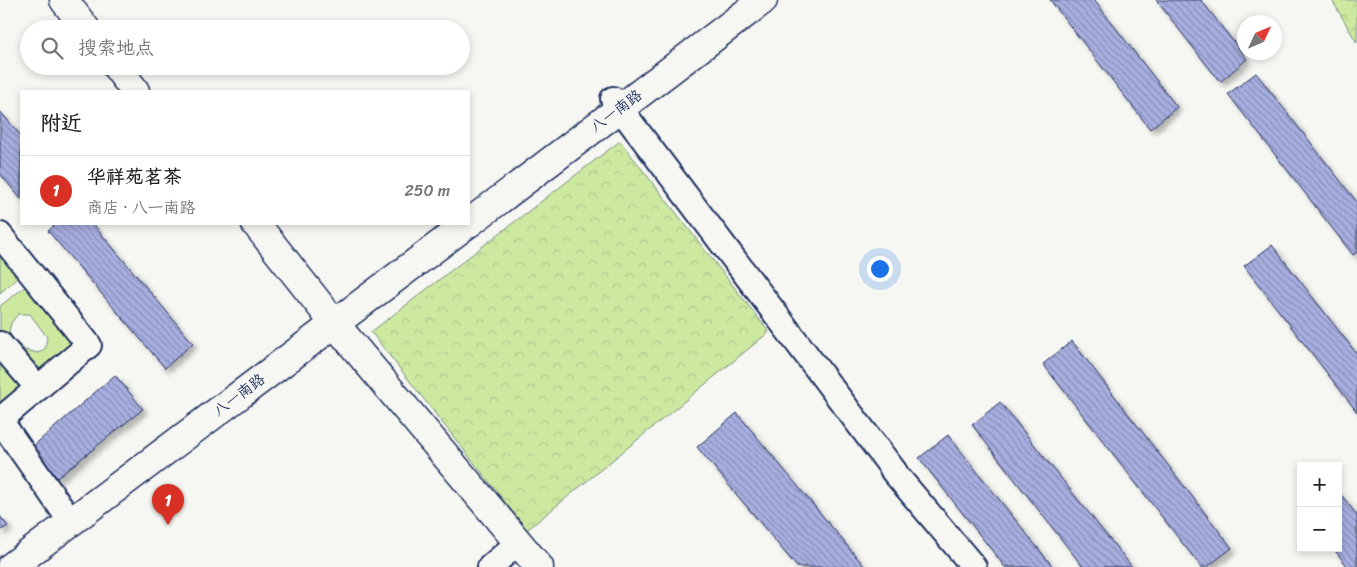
<!DOCTYPE html>
<html lang="zh">
<head>
<meta charset="utf-8">
<style>
	:root { --surface:#fff; --page:#f6f6f6; --text:#222; --muted:#767676; --line:#e0e0e0; --accent:#d93025 }
	body { margin:0; font-family:Sriracha,"LXGW WenKai TC",sans-serif; background:var(--page); color:var(--text) }
	.controls { position:absolute; right:15px; bottom:15px; display:grid; overflow:hidden; border-radius:0px; box-shadow:0 2px 8px #0003 }
	.controls button { width:45px; height:45px; display:grid; place-items:center; padding:0; border:0; border-bottom:1px solid var(--line); background:var(--surface); color:var(--text); font:25px sans-serif }
	.compass { position:absolute; left:1237px; top:15px; width:45px; height:45px; border-radius:50%; background:var(--surface); box-shadow:0 2px 8px #0003; rotate:46deg }
	.you { position:absolute; left:879px; top:268px; width:18px; height:18px; margin:-12px; border:4px solid #fff; border-radius:50%; background:#1a73e8; box-shadow:0 0 0 8px #1a73e833 }
	.badge { display:grid; place-items:center; width:32px; height:32px; border-radius:50%; background:var(--accent); color:#fff; font-size:16px; font-weight:700 }
	.pin { position:absolute; translate:-50% -41px; filter:drop-shadow(0 1px 2px #0008) }
	.pin::after { content:''; position:absolute; top:26px; width:18px; height:15px; background:inherit; clip-path:polygon(0 0,100% 0,50% 100%) }
	.list { margin:0; padding:0; list-style:none }
	h2 { display:flex; justify-content:space-between; align-items:center; height:65px; margin:0; padding:0 20px; font-size:21px }
	h2 small { font-size:16px; font-weight:400; color:var(--muted) }
	.list li { display:grid; grid-template-columns:32px 1fr auto; gap:15px; align-items:center; box-sizing:border-box; height:70px; padding:0 20px; border-top:1px solid var(--line) }
	.list b { display:block; font-size:19px; white-space:nowrap }
	.list p { margin:0; font-size:16px; white-space:nowrap; color:var(--muted) }
	.list em { font-size:16px; font-style:normal; color:var(--muted) }
	.icon { flex:none; width:28px; height:28px; fill:none; stroke:currentColor; stroke-width:2; stroke-linecap:round; stroke-linejoin:round }
	.map { position:relative; flex:none; width:1357px; height:567px; overflow:hidden }
	.search { position:absolute; background:var(--surface); box-shadow:0 2px 8px #0003; left:20px; top:20px; width:450px; height:55px; display:flex; align-items:center; gap:12px; box-sizing:border-box; padding:0 18px; border-radius:28px; color:var(--muted); font-size:19px }
	.panel { position:absolute; background:var(--surface); box-shadow:0 2px 8px #0003; left:20px; top:90px; width:450px; height:135px; border-radius:0px }
	.map>svg:first-child { display:block }
</style>
</head>
<body>
<div class="map">
<svg width="1357" height="567" viewBox="0 0 1357 567">
	<defs>
		<pattern id="forest-crowns" width="20" height="18" patternUnits="userSpaceOnUse" patternTransform="scale(1.25)"><rect width="20" height="18" fill="#cde9a0"/><path d="M2 6a3 3 0 1 1 6 0M12 15a3 3 0 1 1 6 0" fill="none" stroke="#afc88c"/></pattern>
		<pattern id="building-back-hatch" width="6" height="6" patternUnits="userSpaceOnUse" patternTransform="scale(1.25)"><rect width="6" height="6" fill="#a8aedf"/><path d="M-1 5l2 2M0 0l6 6M5-1l2 2" fill="none" stroke="#888eb8"/></pattern>
		<filter id="shadow"><feDropShadow dx="4.5" dy="4.5" stdDeviation="2.5" flood-color="#0004"/></filter>
	</defs>
	<rect width="100%" height="100%" fill="#f6f6f2"/>
	<filter id="ink" filterUnits="userSpaceOnUse"><feTurbulence type="fractalNoise" baseFrequency=".02" numOctaves="2"/><feDisplacementMap in="SourceGraphic" scale="10" xChannelSelector="R" yChannelSelector="G"/><feConvolveMatrix kernelMatrix="1 2 1 2 8 2 1 2 1" color-interpolation-filters="sRGB"/></filter>
	<g filter="url(#ink)">
		<g fill="#cde9a0" stroke="#748c7f">
			<path d="M0 243 24 272 0 293Z"/>
			<path d="M30 283 78 338 34 378 11 350 17 343 25 350 38 353 45 349 47 337 30 314H18L11 323 9 332 13 339 7 345 0 337V306Z"/>
			<path d="M0 351 26 381 0 402Z"/>
		</g>
		<g fill="url(#forest-crowns)" stroke="#748c7f">
			<path d="M1332 0H1357V43Z"/>
			<path d="M620 141 769 332 527 530 371 332Z"/>
		</g>
		<g fill="url(#building-back-hatch)" stroke="#1b2f5e" filter="url(#shadow)">
			<path d="M1050 0H1094L1177 107 1150 129Z"/>
			<path d="M1156 0H1201L1247 59 1220 82Z"/>
			<path d="M1256 73 1357 202V252L1353 255 1228 94Z"/>
			<path d="M0 111 21 136V199L0 174Z"/>
			<path d="M56 224H93L193 343 165 368 48 231Z"/>
			<path d="M1272 245 1357 354V412L1244 266Z"/>
			<path d="M1072 341 1232 548 1207 567H1201L1043 364Z"/>
			<path d="M115 375 143 409 56 479 32 447Z"/>
			<path d="M1000 402 1132 567H1083L972 425Z"/>
			<path d="M737 413 865 567H797L697 447Z"/>
			<path d="M948 435 1053 567H1005L919 458Z"/>
			<path d="M1339 492 1357 515V567H1348L1333 548H1338Z"/>
			<path d="M0 516 8 526 0 531Z"/>
		</g>
		<g fill="none" stroke-linecap="round" stroke-linejoin="round">
			<g stroke="#1b2f5e" stroke-width="28">
				<g id="minor">
					<path d="M613 99 895 472"/>
					<path d="M0 235 89 345 0 420"/>
					<path d="M0 344 38 388"/>
					<path d="M0 420 71 522"/>
					<path d="M893 471 974 567"/>
					<path d="M490 567 519 542"/>
				</g>
			</g>
			<g stroke="#1b2f5e" stroke-width="31">
				<g id="major">
					<path d="M64 0 86 29"/>
					<path d="M116 66 135 91"/>
					<path d="M469 223 763 0"/>
					<path d="M256 224 335 324 539 567"/>
					<path d="M11 567 467 224"/>
				</g>
			</g>
			<use href="#minor" stroke="#f6f6f2" stroke-width="24"/>
			<use href="#major" stroke="#f6f6f2" stroke-width="28"/>
		</g>
	</g>
	<g text-anchor="middle" stroke-width="5" stroke-linejoin="round" paint-order="stroke">
		<g font-size="15" fill="#1b2f5e" stroke="#f6f6f2">
			<text transform="translate(616 111) rotate(-37)" y="5">八一南路</text>
			<text transform="translate(239 395) rotate(-37)" y="5">八一南路</text>
		</g>
	</g>
</svg>
<div class="controls">
<button>+</button>
<button>−</button>
</div>
<svg class="compass" viewBox="-18 -18 36 36"><path d="M0-13l5 13h-10z" fill="#e53935"/><path d="M0 13l5-13h-10z" fill="#767676"/></svg>
<div class="you"></div>
<div class="pin badge" style="left:168px;top:525px">1</div>
<div class="search"><svg class="icon" aria-label="search" viewBox="0 0 24 24"><circle cx="10" cy="10" r="6"/><path d="M15 15l6 6"/></svg>搜索地点</div>
<section class="panel">
<h2>附近<small></small></h2>
<ul class="list">
<li><span class="badge">1</span><div><b>华祥苑茗茶</b><p>商店 · 八一南路</p></div><em>250 m</em></li>
</ul>
</section>
</div>
</body>
</html>
